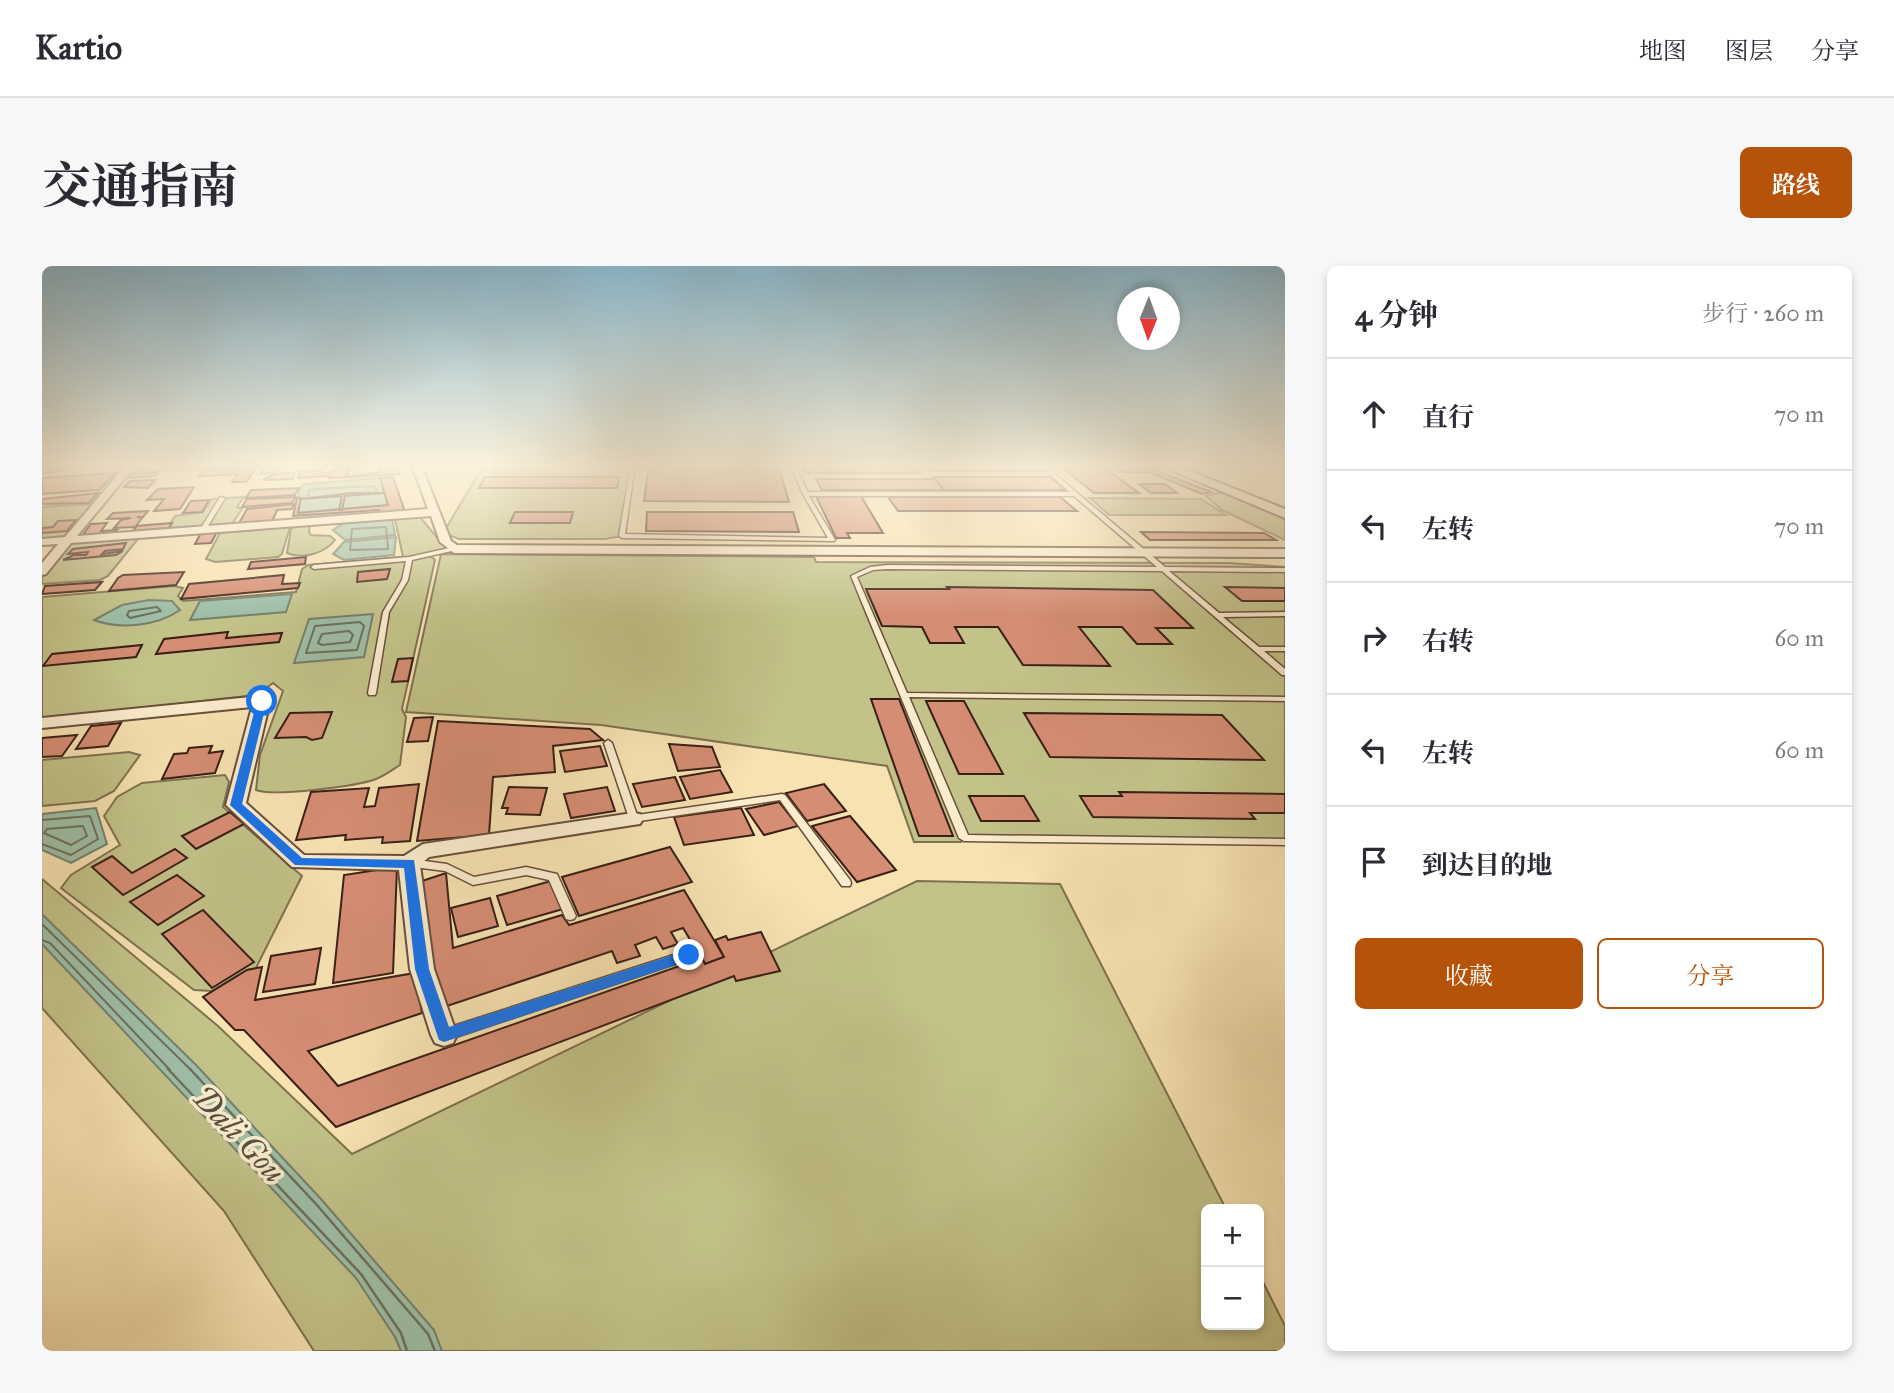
<!DOCTYPE html>
<html lang="zh">
<head>
<meta charset="utf-8">
<style>
	:root { --surface:#fff; --page:#f7f7f7; --text:#2b2b33; --muted:#7c7c81; --line:#e1e1e2; --accent:#b45309 }
	body { margin:0; font-family:"IM FELL Great Primer","Noto Serif SC",serif; background:var(--page); color:var(--text) }
	.controls { position:absolute; right:21px; bottom:21px; display:grid; overflow:hidden; border-radius:10px; box-shadow:0 4px 10px #0003 }
	.controls button { width:63px; height:63px; display:grid; place-items:center; padding:0; border:0; border-bottom:2px solid var(--line); background:var(--surface); color:var(--text); font:35px sans-serif }
	.compass { position:absolute; left:1075px; top:21px; width:63px; height:63px; border-radius:50%; background:var(--surface); box-shadow:0 4px 10px #0003; rotate:181deg }
	.stop { position:absolute; width:21px; height:21px; margin:-16px; border:5px solid #1a73e8; border-radius:50%; background:#fff }
	.stop.end { background:#1a73e8; border-color:#fff; box-shadow:0 2px 7px #0008 }
	.list { margin:0; padding:0; list-style:none }
	h2 { display:flex; justify-content:space-between; align-items:center; height:91px; margin:0; padding:0 28px; font-size:30px }
	h2 small { font-size:23px; font-weight:400; color:var(--muted) }
	.list li { display:grid; grid-template-columns:46px 1fr auto; gap:21px; align-items:center; box-sizing:border-box; height:112px; padding:0 28px; border-top:2px solid var(--line) }
	.list b { display:block; font-size:26px; white-space:nowrap }
	.list em { font-size:23px; font-style:normal; color:var(--muted) }
	.actions { display:flex; gap:14px; padding:21px 28px }
	.actions a { flex:1; padding:16px 0; border:2px solid var(--accent); border-radius:10px; text-align:center; font-size:24px; color:var(--accent) }
	.actions .main { background:var(--accent); color:#fff }
	.icon { flex:none; width:38px; height:38px; fill:none; stroke:currentColor; stroke-width:2; stroke-linecap:round; stroke-linejoin:round }
	.map { position:relative; flex:none; width:1243px; height:1085px; overflow:hidden; border-radius:10px }
	header { display:flex; align-items:center; gap:42px; box-sizing:border-box; height:98px; padding:0 35px; background:var(--surface); border-bottom:2px solid var(--line) }
	header strong { font-size:33px }
	nav { display:flex; gap:38px; margin-inline-start:auto; font-size:24px }
	.intro { display:flex; align-items:center; justify-content:space-between; box-sizing:border-box; height:168px; padding:0 42px }
	h1 { margin:0; font-size:49px }
	.button { padding:18px 32px; border-radius:10px; background:var(--accent); color:#fff; font-size:24px; font-weight:700 }
	main { display:flex; gap:42px; padding:0 42px }
	aside { flex:1; background:var(--surface); border-radius:10px; box-shadow:0 4px 10px #0003 }
	.map>svg:first-child { display:block }
</style>
</head>
<body>
<header>
<strong>Kartio</strong>
<nav><a>地图</a><a>图层</a><a>分享</a></nav>
</header>
<div class="intro"><h1>交通指南</h1><a class="button">路线</a></div>
<main>
<div class="map">
<svg width="1243" height="1085" viewBox="0 0 1243 1085">
	<rect width="100%" height="100%" fill="#f7e2b2"/>
	<filter id="stains"><feTurbulence type="fractalNoise" baseFrequency=".00286" numOctaves="4"/><feColorMatrix values="0 0 0 0 .2 0 0 0 0 .09 0 0 0 0 .02 0 0 0 .5 -.17"/></filter>
	<radialGradient id="worn" r=".72"><stop offset=".6" stop-color="#630" stop-opacity="0"/><stop offset="1" stop-color="#630" stop-opacity=".3"/></radialGradient>
	<g fill="#c2c289" stroke="#7e714f" stroke-width="2">
		<path d="M95 199H221L211 202 89 205Z"/>
		<path d="M442 199H591L580 270 563 273H417L401 267Z"/>
		<path d="M1176 227 1188 228 1243 251V274L1180 244 1164 230Z"/>
		<path d="M202 231 195 241 200 243 190 258 124 264 133 250 161 246 170 233Z"/>
		<path d="M1048 232 1159 233 1184 249H1067Z"/>
		<path d="M51 238 25 270 0 274V241Z"/>
		<path d="M377 250 404 282 387 289 393 294 360 443 364 451 358 499C350 504 342 510 334 513 316 520 231 531 214 524L218 489 241 425 231 417 215 429 0 453V331L132 320 141 322 136 330 141 335 254 326 260 303 266 299 361 291 353 253Z"/>
		<path d="M268 258 267 266 269 269 288 270 293 274C283 287 261 294 245 287L249 263 253 260Z"/>
		<path d="M248 261 240 288 236 291 173 296 164 293 178 267Z"/>
		<path d="M91 271 96 273 66 310 58 314 0 318V310L29 277Z"/>
		<path d="M399 288 772 291 774 296 1187 297 1243 301V575L922 572 919 576H872L845 500 559 459 364 446Z"/>
		<path d="M87 486 98 489 72 525 53 535 0 540V494Z"/>
		<path d="M183 509 187 516 181 541 260 610 214 702 205 704 170 725 152 724 19 622 29 609 78 579 62 550 75 531 100 517Z"/>
		<path d="M0 613 176 760 310 888 875 615 1018 618 1184 943H1164V1059H1217V1008L1243 1060V1085H272L182 945 0 742Z"/>
	</g>
	<g fill="#9ebfa7" stroke="#767f6d" stroke-width="2">
		<path d="M338 212 346 239 256 247 257 224 262 218Z"/>
		<path d="M350 253 353 269 303 274 291 264 303 256Z"/>
		<path d="M354 271 352 289 302 294 291 288 302 276Z"/>
		<path d="M250 328 244 346 148 354 158 335Z"/>
		<path d="M107 334 130 335 138 344C115 360 78 364 52 354L80 339Z"/>
		<path d="M331 348 322 391 252 397 267 353Z"/>
		<path d="M54 542 65 578 29 597 0 584V548Z"/>
		<path d="M0 648 154 799 279 933 392 1064 400 1085H359L353 1071 314 1012 0 678Z"/>
	</g>
	<g fill="none" stroke-linecap="round" stroke-linejoin="round">
		<g stroke="#6c705e" stroke-width="2">
			<path d="M266 230 267 225 274 223 331 220 335 225"/>
			<path d="M344 261 346 283 308 284 310 263Z"/>
			<path d="M115 341 119 345 88 352 85 349 87 345Z"/>
			<path d="M318 356 322 360 315 384 264 387 273 360Z"/>
			<path d="M307 365 311 369 308 376 280 379 276 377 280 368Z"/>
			<path d="M0 554 48 550 56 573 29 589 0 578"/>
			<path d="M41 560 45 570 29 579 2 567 5 563Z"/>
			<path d="M0 658 149 804"/>
			<path d="M0 674 8 677 128 804"/>
		</g>
		<g stroke="#6c705e" stroke-width="2.5">
			<path d="M126 803 319 1008 359 1067 365 1085"/>
			<path d="M148 803 274 938 386 1068 393 1085"/>
		</g>
	</g>
	<g fill="#d58d73" stroke="#392015" stroke-width="2">
		<path d="M0 199H33H26L13 206 0 207Z"/>
		<path d="M238 199 233 207 219 208 223 200Z"/>
		<path d="M337 199H353L358 208 305 211 338 206Z"/>
		<path d="M607 199H736L747 236 602 235Z"/>
		<path d="M760 199H872L879 207H763Z"/>
		<path d="M883 199H996L1004 205H889Z"/>
		<path d="M1017 199H1058L1097 227H1052Z"/>
		<path d="M1091 199H1101L1169 226 1160 228 1107 206H1077L1068 200H1094Z"/>
		<path d="M308 201 304 211 287 212 288 206 293 205V202Z"/>
		<path d="M214 202 204 216H190L196 208 157 210 162 205Z"/>
		<path d="M279 204 280 207H286L285 210 256 212 258 206Z"/>
		<path d="M116 206 112 210 85 212 90 207Z"/>
		<path d="M74 207 57 224 0 228V212Z"/>
		<path d="M253 207 250 213 221 214 232 208Z"/>
		<path d="M351 211 363 246 338 249 337 244 251 250 255 232H259L256 247 346 239 338 212Z"/>
		<path d="M443 211H577L575 222H437Z"/>
		<path d="M892 211H1008L1024 224H902Z"/>
		<path d="M774 213H893L902 224H780Z"/>
		<path d="M113 214 106 222 82 221 88 215Z"/>
		<path d="M1097 218H1123L1135 227H1109Z"/>
		<path d="M152 221 138 243 112 245 122 233 105 234 116 223Z"/>
		<path d="M257 222 253 229 204 232 209 224Z"/>
		<path d="M56 227 47 237 0 238V233Z"/>
		<path d="M310 227H342L303 230 300 244H297L300 230 259 233Z"/>
		<path d="M774 230H819L841 267H805L808 272H794Z"/>
		<path d="M254 231 250 237 200 241 205 233Z"/>
		<path d="M846 231H1018L1035 245H856Z"/>
		<path d="M167 234 160 246 141 247 149 235Z"/>
		<path d="M252 238 250 243 235 244 230 256 196 259 205 243Z"/>
		<path d="M106 245 101 251H95L100 252 94 260 130 257 127 262 91 265 94 261 72 262 79 254 89 252 65 253 71 247Z"/>
		<path d="M473 246H531L528 257H468Z"/>
		<path d="M605 246H751L757 266 604 265Z"/>
		<path d="M34 254 25 265 0 267V262L11 261 16 255Z"/>
		<path d="M65 257 59 265 75 264 70 268 46 270 42 267 49 258Z"/>
		<path d="M175 266 169 277 153 278 159 267Z"/>
		<path d="M1099 266 1222 267 1234 274H1108Z"/>
		<path d="M84 277 81 283 63 285 60 288 81 285 74 289 21 294 32 289H44L46 286 26 288 31 283Z"/>
		<path d="M264 291 263 298 206 303 209 296Z"/>
		<path d="M348 303 345 313 315 316 316 306Z"/>
		<path d="M142 306 134 319 67 325 76 312 81 309Z"/>
		<path d="M242 309 240 318 258 317 256 322 139 333 147 318Z"/>
		<path d="M60 316 53 324 0 328 3 320Z"/>
		<path d="M905 321 1111 324 1151 362H1114L1130 378H1095L1080 361H1037L1068 400 981 399 956 361H913L922 377H888L880 361 840 360 824 323H907Z"/>
		<path d="M1183 321 1243 322V335H1200Z"/>
		<path d="M186 366 184 372 240 367 237 376 114 388 122 373Z"/>
		<path d="M100 379 94 391 1 400 10 388Z"/>
		<path d="M371 392 366 415 350 416 356 393Z"/>
		<path d="M829 433H857L911 570H877Z"/>
		<path d="M884 435H922L961 508H917Z"/>
		<path d="M290 446 280 472 270 474 264 471 233 472 248 447Z"/>
		<path d="M982 447 1180 449 1222 494 1008 491Z"/>
		<path d="M391 451 386 475 365 476 372 452Z"/>
		<path d="M396 455 548 463 561 474 511 480 513 506 451 511 447 569 375 575Z"/>
		<path d="M79 457 66 480 34 483 49 460Z"/>
		<path d="M35 469 20 490 0 491V472Z"/>
		<path d="M627 478 670 481 678 501 636 505Z"/>
		<path d="M170 480 167 487 181 485 173 507 120 513 132 488 145 487 147 482Z"/>
		<path d="M558 480 565 500 523 506 518 485Z"/>
		<path d="M678 504 690 526 648 533 638 511Z"/>
		<path d="M633 511 643 534 600 541 591 518Z"/>
		<path d="M377 518 368 575 340 577 341 571 303 574 304 569 254 574 269 526 327 522 322 541 333 540 337 522Z"/>
		<path d="M782 518 804 545 765 555 744 527Z"/>
		<path d="M467 521 505 522 498 549 464 548 466 542H460Z"/>
		<path d="M565 521 573 545 529 552 522 528Z"/>
		<path d="M1077 526 1243 528V547H1208L1213 553 1051 551 1038 530H1080Z"/>
		<path d="M927 530H982L997 555H939Z"/>
		<path d="M737 536 756 560 722 569 704 543Z"/>
		<path d="M699 542 712 569 642 579 632 551Z"/>
		<path d="M188 546 202 558 154 583 140 570Z"/>
		<path d="M808 550 854 604 815 616 770 560Z"/>
		<path d="M628 581 650 616 537 650 520 611Z"/>
		<path d="M133 583 145 592 81 629 50 601 70 590 90 607Z"/>
		<path d="M355 601 351 707 291 717 302 609Z"/>
		<path d="M404 607 411 682 520 649 527 659 642 624 682 691 663 698 641 662 629 666 636 678 621 683 614 671 593 679 598 690 575 697 570 685 399 742 383 698 377 616Z"/>
		<path d="M135 609 162 630 116 659 88 636Z"/>
		<path d="M509 615 521 643 465 659 455 630Z"/>
		<path d="M448 632 456 660 416 671 409 642Z"/>
		<path d="M161 644 212 696 170 722 120 668Z"/>
		<path d="M719 666 738 705 694 715 692 710 294 861 202 764H193L161 731 205 704 220 701 213 734 373 707 380 747 266 785 296 820 660 692 663 698 682 691 673 674 684 670 686 674Z"/>
		<path d="M279 682 273 718 221 726 229 690Z"/>
	</g>
	<g fill="none" stroke-linecap="round" stroke-linejoin="round">
		<g stroke="#68503c" stroke-width="3">
			<g id="lane">
				<path d="M589 199H593L583 268 786 272 761 228 748 199H752L766 226H1028L998 199H1002L1123 301 1243 302V306L1127 305 1177 347 1243 346V350L1181 351 1217 381H1243V385H1222L1243 403V409H1240L1120 305 845 303 831 304 815 311 865 427 1243 431V435L867 431 926 569 1243 573V579L922 575 917 572 809 310 828 301 845 299 1115 301 1032 230H767L793 274 792 275 580 272 577 270Z"/>
				<path d="M1230 199H1235L1243 202V205Z"/>
				<path d="M178 231 183 232 163 265H159L158 264Z"/>
				<path d="M412 281 415 283 414 284 370 294 366 314 347 346 334 427 333 429H327L326 427 341 346 360 314 364 295 272 303 269 301 272 299 367 291Z"/>
				<path d="M566 474 570 477 595 549 740 528 743 529 808 614 809 617 808 620H800L738 534 591 556 588 555 562 477Z"/>
				<path d="M368 593 405 598 432 611 484 601 515 608 534 650 532 653 528 654 524 653 507 614 484 609 431 619 403 605 364 600 363 597 364 594Z"/>
				<path d="M647 684 651 686 653 689 651 692 402 775 397 773 396 769 397 765 402 763Z"/>
			</g>
		</g>
		<g stroke="#68503c" stroke-width="4">
			<g id="street">
				<path d="M84 199H94L35 270 386 243 370 199H379L409 275 415 279 1243 283V291L412 287 398 276 389 250 29 277 4 308 0 309V297L16 278 0 279V273L23 271Z"/>
				<path d="M220 430 228 435 204 537 262 589 362 590 381 578 591 547 598 548 601 553 598 558 591 559 387 591 378 599 392 703 415 769 411 777 402 780 393 777 389 769 368 703 357 604 250 601 184 539 210 441 0 462V452Z"/>
			</g>
		</g>
		<g stroke="#392015" stroke-width="4">
			<path id="secondary" d="M1117 199H1133L1243 243V252Z"/>
		</g>
		<use href="#lane" fill="#faeccd" fill-rule="evenodd"/>
		<use href="#street" fill="#faeccd" fill-rule="evenodd"/>
		<use href="#secondary" fill="#faeccd" fill-rule="evenodd"/>
	</g>
	<linearGradient id="sky" x2="0" y2="1"><stop stop-color="#8ab8ce"/><stop offset="0.57" stop-color="#fbf2dc"/><stop offset="1" stop-color="#fbf2dc" stop-opacity="0"/></linearGradient>
	<rect width="1243" height="350" fill="url(#sky)"/>
	<path fill="#1a73e8" d="M220 432 225 435 200 538 260 592 372 594 387 703 407 761 647 684 654 689 652 693 402 776 397 774 373 703 362 602 253 599 188 539 215 435Z"/>
	<g text-anchor="middle" stroke-width="7" stroke-linejoin="round" paint-order="stroke">
		<g font-size="32" font-style="italic" fill="#575041" stroke="#faeccd">
			<text transform="translate(197 868) rotate(47)" y="11">Dali Gou</text>
		</g>
	</g>
	<rect width="100%" height="100%" filter="url(#stains)"/>
	<rect width="100%" height="100%" fill="url(#worn)"/>
</svg>
<div class="controls">
<button>+</button>
<button>−</button>
</div>
<svg class="compass" viewBox="-18 -18 36 36"><path d="M0-13l5 13h-10z" fill="#e53935"/><path d="M0 13l5-13h-10z" fill="#7c7c81"/></svg>
<div class="stop" style="left:220px;top:435px"></div>
<div class="stop end" style="left:647px;top:689px"></div>
</div>
<aside>
<h2>4 分钟<small>步行 · 260 m</small></h2>
<ul class="list">
<li><svg class="icon" aria-label="ahead" viewBox="0 0 24 24"><path d="M12 20V5M6 11l6-6 6 6"/></svg><div><b>直行</b></div><em>70 m</em></li>
<li><svg class="icon" aria-label="left" viewBox="0 0 24 24"><path d="M17 20v-9H6M10 6l-5 5 5 5"/></svg><div><b>左转</b></div><em>70 m</em></li>
<li><svg class="icon" aria-label="right" viewBox="0 0 24 24"><path d="M7 20v-9h11M14 6l5 5-5 5"/></svg><div><b>右转</b></div><em>60 m</em></li>
<li><svg class="icon" aria-label="left" viewBox="0 0 24 24"><path d="M17 20v-9H6M10 6l-5 5 5 5"/></svg><div><b>左转</b></div><em>60 m</em></li>
<li><svg class="icon" aria-label="arrive" viewBox="0 0 24 24"><path d="M6 21V4h12l-3 4 3 4H6"/></svg><div><b>到达目的地</b></div></li>
</ul>
<div class="actions"><a class="main">收藏</a><a>分享</a></div>
</aside>
</main>
</body>
</html>
